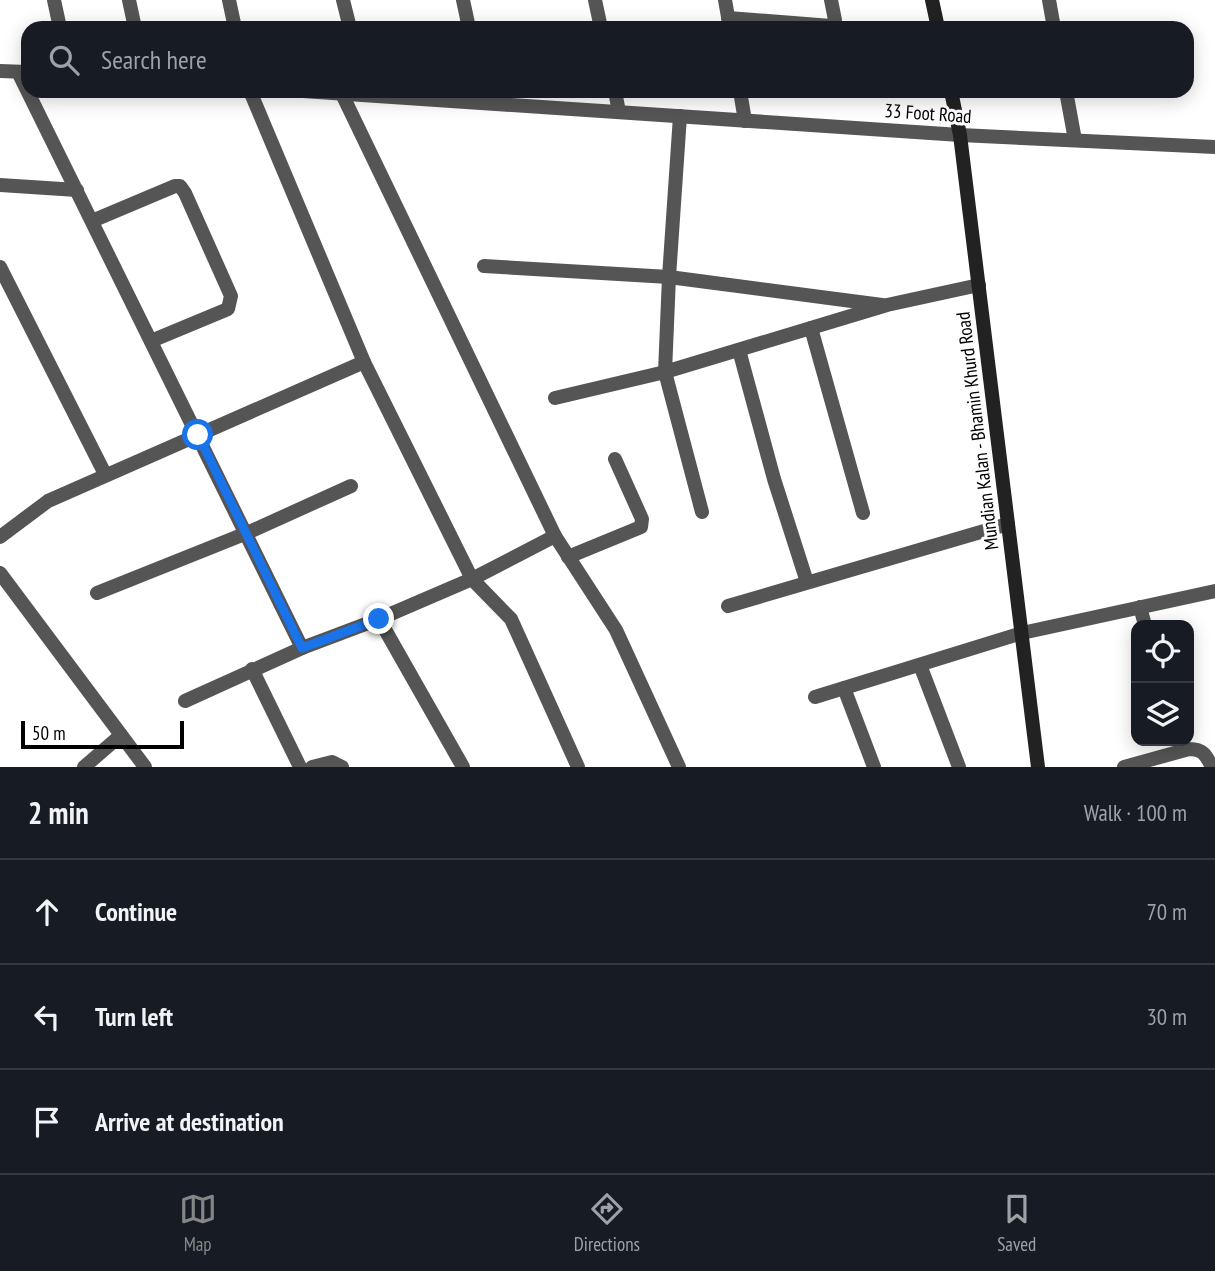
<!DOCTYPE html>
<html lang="en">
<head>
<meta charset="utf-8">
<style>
	:root { --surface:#171b24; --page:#242831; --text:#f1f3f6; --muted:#9ea1a6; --line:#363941; --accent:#858687 }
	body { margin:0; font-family:"PT Sans Narrow",sans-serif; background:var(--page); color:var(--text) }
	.controls { position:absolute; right:21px; bottom:21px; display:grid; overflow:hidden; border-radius:14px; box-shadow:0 4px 18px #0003 }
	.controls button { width:63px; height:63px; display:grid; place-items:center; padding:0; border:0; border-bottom:2px solid var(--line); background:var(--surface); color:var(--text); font:35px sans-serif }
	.scale { position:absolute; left:21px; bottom:18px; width:163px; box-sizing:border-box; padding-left:7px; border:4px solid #000; border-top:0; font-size:19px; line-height:24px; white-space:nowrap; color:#000; -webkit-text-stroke:5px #fff; paint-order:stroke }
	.stop { position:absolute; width:21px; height:21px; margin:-16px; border:5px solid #1a73e8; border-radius:50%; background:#fff }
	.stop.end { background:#1a73e8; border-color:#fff; box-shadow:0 2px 7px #0008 }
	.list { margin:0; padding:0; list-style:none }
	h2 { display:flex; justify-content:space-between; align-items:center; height:91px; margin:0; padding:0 28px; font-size:30px }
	h2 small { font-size:23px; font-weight:400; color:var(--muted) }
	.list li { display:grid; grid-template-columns:46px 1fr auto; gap:21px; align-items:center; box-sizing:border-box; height:105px; padding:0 28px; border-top:2px solid var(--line) }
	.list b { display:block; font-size:26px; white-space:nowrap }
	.list em { font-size:23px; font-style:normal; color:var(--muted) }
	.icon { flex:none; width:38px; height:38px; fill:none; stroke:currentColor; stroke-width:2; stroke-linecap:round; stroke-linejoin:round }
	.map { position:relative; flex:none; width:1215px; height:767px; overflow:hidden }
	.search { position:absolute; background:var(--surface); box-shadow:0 4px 18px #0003; left:21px; right:21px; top:21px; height:77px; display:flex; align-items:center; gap:18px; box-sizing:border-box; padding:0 24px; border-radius:21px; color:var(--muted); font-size:26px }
	.sheet { height:406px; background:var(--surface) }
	nav { display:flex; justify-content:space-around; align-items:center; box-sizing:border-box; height:98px; border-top:2px solid var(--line); background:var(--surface); font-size:19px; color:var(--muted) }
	nav a { display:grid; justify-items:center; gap:4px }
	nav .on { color:var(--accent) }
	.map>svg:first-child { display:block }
</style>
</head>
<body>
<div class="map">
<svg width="1215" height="767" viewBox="0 0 1215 767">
	<rect width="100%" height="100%" fill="#fff"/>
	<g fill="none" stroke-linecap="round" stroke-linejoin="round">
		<g stroke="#555" stroke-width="14">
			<path d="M54 0 60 28"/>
			<path d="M129 0 135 28"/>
			<path d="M229 0 235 28"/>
			<path d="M343 0 350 28"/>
			<path d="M463 0 469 28"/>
			<path d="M595 0 601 28"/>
			<path d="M725 0 730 28"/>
			<path d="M1049 0 1054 28"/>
			<path d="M728 18 831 26 835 20 831 0"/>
			<path d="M0 71 27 72"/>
			<path d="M18 72 302 648 379 619 463 767"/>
			<path d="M250 91 364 362 472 579 511 619 578 767"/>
			<path d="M303 91 960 135 1215 147"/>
			<path d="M615 91 619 112"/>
			<path d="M740 91 745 121"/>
			<path d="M1066 91 1075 140"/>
			<path d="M342 94 555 536 616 630 679 767"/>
			<path d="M680 116 669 277 665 372 887 305 979 285"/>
			<path d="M0 185 77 190"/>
			<path d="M92 221 175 186H180L185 193 231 296 228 309 151 341"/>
			<path d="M484 266 669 277 882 305"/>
			<path d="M0 267 105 474"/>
			<path d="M811 328 863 513"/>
			<path d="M739 350 774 479 807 582"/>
			<path d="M555 398 665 372 702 512"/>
			<path d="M0 537 48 501 364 362"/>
			<path d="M568 557 641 527 642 519 615 459"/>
			<path d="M0 573 145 767"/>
			<path d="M97 593 247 533 351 486"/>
			<path d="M728 606 1008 524"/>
			<path d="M1140 607 1145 625"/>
			<path d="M379 619 472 579 555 536"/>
			<path d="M920 665 959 767"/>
			<path d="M252 669 300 767"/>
			<path d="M844 688 874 767"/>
			<path d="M815 697 1022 633 1215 591"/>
			<path d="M185 701 302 648"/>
			<path d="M84 767 121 735"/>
			<path d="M312 767 332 762 342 767"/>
			<path d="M1124 767 1189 749C1203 749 1206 755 1212 767"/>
		</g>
		<g stroke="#222" stroke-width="14">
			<path d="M932 0 938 28"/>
			<path d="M951 91 960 135 1038 767"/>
		</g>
	</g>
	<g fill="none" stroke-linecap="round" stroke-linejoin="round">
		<path stroke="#1a73e8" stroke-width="9" d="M198 435 302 648 379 619"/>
	</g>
	<g text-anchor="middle" stroke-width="6" stroke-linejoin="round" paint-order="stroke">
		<g font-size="19" fill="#000" stroke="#fff">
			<text transform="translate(928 113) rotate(4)" y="7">33 Foot Road</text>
			<text transform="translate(977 431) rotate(-97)" y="7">Mundian Kalan - Bhamin Khurd Road</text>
		</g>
	</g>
</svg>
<div class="controls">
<button><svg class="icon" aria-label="locate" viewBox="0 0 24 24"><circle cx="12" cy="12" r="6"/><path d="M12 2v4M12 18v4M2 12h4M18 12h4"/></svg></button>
<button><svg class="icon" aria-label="layers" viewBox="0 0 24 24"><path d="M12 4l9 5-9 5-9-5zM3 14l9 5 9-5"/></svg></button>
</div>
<div class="scale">50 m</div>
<div class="stop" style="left:198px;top:435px"></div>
<div class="stop end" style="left:379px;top:619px"></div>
<div class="search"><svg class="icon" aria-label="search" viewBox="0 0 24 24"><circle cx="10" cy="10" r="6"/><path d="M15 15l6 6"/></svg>Search here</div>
</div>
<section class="sheet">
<h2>2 min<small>Walk · 100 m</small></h2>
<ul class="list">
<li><svg class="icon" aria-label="ahead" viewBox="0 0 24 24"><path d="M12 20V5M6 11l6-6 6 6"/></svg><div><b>Continue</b></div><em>70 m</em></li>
<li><svg class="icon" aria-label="left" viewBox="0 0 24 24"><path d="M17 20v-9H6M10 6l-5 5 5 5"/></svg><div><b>Turn left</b></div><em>30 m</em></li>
<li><svg class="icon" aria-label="arrive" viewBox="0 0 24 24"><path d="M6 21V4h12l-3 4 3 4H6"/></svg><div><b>Arrive at destination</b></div></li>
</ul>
</section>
<nav>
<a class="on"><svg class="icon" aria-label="map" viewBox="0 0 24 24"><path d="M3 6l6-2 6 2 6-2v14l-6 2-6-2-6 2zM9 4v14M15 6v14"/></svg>Map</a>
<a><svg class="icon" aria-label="directions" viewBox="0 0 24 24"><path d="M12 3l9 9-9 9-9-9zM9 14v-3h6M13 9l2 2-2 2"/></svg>Directions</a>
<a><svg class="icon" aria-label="saved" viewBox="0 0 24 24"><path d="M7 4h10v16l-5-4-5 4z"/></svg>Saved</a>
</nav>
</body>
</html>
